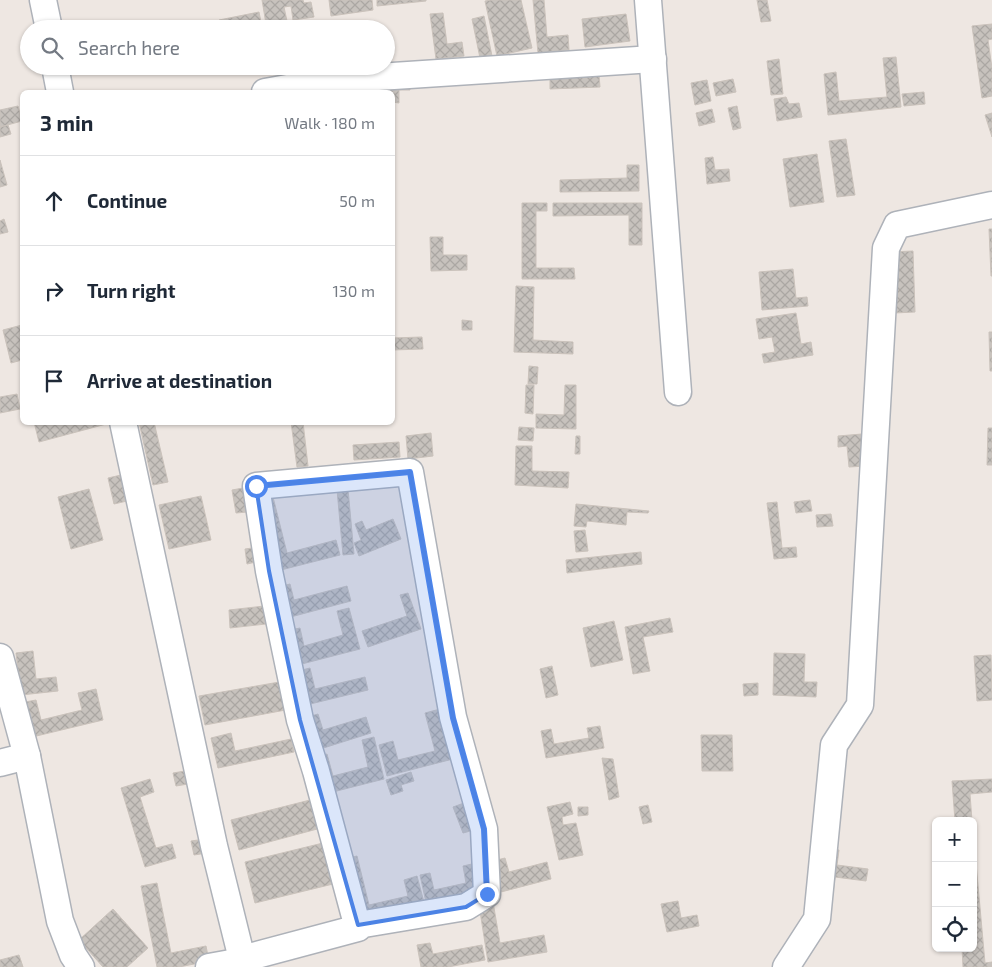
<!DOCTYPE html>
<html lang="en">
<head>
<meta charset="utf-8">
<style>
	:root { --surface:#fff; --page:#f2f2f3; --text:#1f2937; --muted:#747a83; --line:#e0e1e3 }
	body { margin:0; font-family:"Exo 2",sans-serif; background:var(--page); color:var(--text) }
	.controls { position:absolute; right:15px; bottom:15px; display:grid; overflow:hidden; border-radius:8px; box-shadow:0 1px 4px #0004 }
	.controls button { width:45px; height:45px; display:grid; place-items:center; padding:0; border:0; border-bottom:1px solid var(--line); background:var(--surface); color:var(--text); font:25px sans-serif }
	.stop { position:absolute; width:15px; height:15px; margin:-11px; border:4px solid #4e87ef; border-radius:50%; background:#fff }
	.stop.end { background:#4e87ef; border-color:#fff; box-shadow:0 1px 5px #0008 }
	.list { margin:0; padding:0; list-style:none }
	h2 { display:flex; justify-content:space-between; align-items:center; height:65px; margin:0; padding:0 20px; font-size:21px }
	h2 small { font-size:16px; font-weight:400; color:var(--muted) }
	.list li { display:grid; grid-template-columns:32px 1fr auto; gap:15px; align-items:center; box-sizing:border-box; height:90px; padding:0 20px; border-top:1px solid var(--line) }
	.list b { display:block; font-size:19px; white-space:nowrap }
	.list em { font-size:16px; font-style:normal; color:var(--muted) }
	.icon { flex:none; width:28px; height:28px; fill:none; stroke:currentColor; stroke-width:2; stroke-linecap:round; stroke-linejoin:round }
	.map { position:relative; flex:none; width:992px; height:967px; overflow:hidden }
	.search { position:absolute; background:var(--surface); box-shadow:0 1px 4px #0004; left:20px; top:20px; width:375px; height:55px; display:flex; align-items:center; gap:12px; box-sizing:border-box; padding:0 18px; border-radius:28px; color:var(--muted); font-size:19px }
	.panel { position:absolute; background:var(--surface); box-shadow:0 1px 4px #0004; left:20px; top:90px; width:375px; height:335px; border-radius:8px }
	.map>svg:first-child { display:block }
</style>
</head>
<body>
<div class="map">
<svg width="992" height="967" viewBox="0 0 992 967">
	<defs>
		<pattern id="building-cross-hatch" width="8" height="8" patternUnits="userSpaceOnUse" patternTransform="scale(1.25)"><rect width="8" height="8" fill="#c7c2bd"/><path d="M0 0l8 8M0 8l8-8" fill="none" stroke="#aba7a3"/></pattern>
	</defs>
	<rect width="100%" height="100%" fill="#eee7e2"/>
	<g fill="url(#building-cross-hatch)" stroke="#cac2bb">
		<path d="M262 0H303L304 3 311 2 314 17 293 20 291 6 284 7 287 21 266 24Z"/>
		<path d="M329 0H372L373 10 331 16Z"/>
		<path d="M377 0H426V1L377 6Z"/>
		<path d="M491 0H521L532 48 497 56 485 1Z"/>
		<path d="M533 0H544L547 37 568 35 569 50 538 53Z"/>
		<path d="M757 0H767L771 21 761 22Z"/>
		<path d="M259 12 262 27 255 29H221L219 20Z"/>
		<path d="M443 13 447 44 462 42 464 56 436 59 430 14Z"/>
		<path d="M626 14 630 41 585 47 582 19Z"/>
		<path d="M484 16 492 56 480 58 472 19Z"/>
		<path d="M992 24V39L988 40 992 68V96L982 98 972 26Z"/>
		<path d="M896 57 901 107 828 115 824 74 836 72 839 101 887 97 883 58Z"/>
		<path d="M779 59 783 94 771 95 767 61Z"/>
		<path d="M599 75 600 87 550 89V77Z"/>
		<path d="M733 79 736 92 716 96 713 83Z"/>
		<path d="M384 80 410 81V90H399V103L392 102V92H384Z"/>
		<path d="M707 80 711 101 695 105 691 83Z"/>
		<path d="M924 92 925 104 904 106 902 94Z"/>
		<path d="M786 97 789 104 799 103 802 117 777 121 774 99Z"/>
		<path d="M18 106 22 121 0 127V110Z"/>
		<path d="M737 106 741 128 733 130 728 108Z"/>
		<path d="M712 109 715 122 699 126 696 113Z"/>
		<path d="M992 113V137L985 115Z"/>
		<path d="M8 125 11 134 0 137V127Z"/>
		<path d="M846 139 855 195 837 197 829 141Z"/>
		<path d="M817 154 824 202 790 207 783 159Z"/>
		<path d="M713 157 715 170 729 169 730 181 707 184 705 158Z"/>
		<path d="M0 160 7 185 0 187Z"/>
		<path d="M627 165H639V191L560 192V180L627 178Z"/>
		<path d="M522 203H547V211H536V268H574L575 279H522Z"/>
		<path d="M553 203H642V245H629V215L553 216Z"/>
		<path d="M4 219 8 232 0 234V221Z"/>
		<path d="M989 229H992V276H991Z"/>
		<path d="M430 237H443V255H467V270L431 271Z"/>
		<path d="M913 251 915 312 894 313 891 252Z"/>
		<path d="M793 269 796 298 807 297 808 306 762 310 759 272Z"/>
		<path d="M516 286 534 287 533 340 573 342V354L514 352Z"/>
		<path d="M796 313 801 344 811 342 813 355 764 363 762 354 775 352 772 337 759 339 756 319Z"/>
		<path d="M462 320 472 321V330H462Z"/>
		<path d="M22 325V360L11 363 3 330Z"/>
		<path d="M989 332H992V371H990Z"/>
		<path d="M422 337 423 349 392 350V338Z"/>
		<path d="M529 366 538 367 537 384H528Z"/>
		<path d="M526 385H534L533 414 525 413Z"/>
		<path d="M565 385H576V429L536 428V414L564 415Z"/>
		<path d="M17 394 20 409 0 413V397Z"/>
		<path d="M34 422H110V423L39 442Z"/>
		<path d="M139 422H154L168 482 153 485Z"/>
		<path d="M291 422H303L308 466 297 467Z"/>
		<path d="M519 427 534 428 533 441 518 440Z"/>
		<path d="M988 428H992V465H987Z"/>
		<path d="M431 433 433 456 408 459 406 436Z"/>
		<path d="M862 434 865 466 849 467 847 446 838 447V436Z"/>
		<path d="M576 436H580V454H575Z"/>
		<path d="M399 442 400 457 354 460 353 445Z"/>
		<path d="M516 446H532V471L569 472 568 488 515 485Z"/>
		<path d="M121 475 127 501 114 504 108 478Z"/>
		<path d="M270 485 287 553 336 540 340 555 273 572Z"/>
		<path d="M243 488 247 512 236 513 232 490Z"/>
		<path d="M89 489 103 540 71 549 58 497Z"/>
		<path d="M348 489 354 554 343 555 337 490Z"/>
		<path d="M201 496 211 540 169 549 159 505Z"/>
		<path d="M810 500 812 511 796 513 794 502Z"/>
		<path d="M777 502 782 548 796 547 797 557 774 559 767 503Z"/>
		<path d="M576 504 649 511 648 513 627 512 626 525 587 521 586 527 574 526Z"/>
		<path d="M831 514 833 526 817 527 816 515Z"/>
		<path d="M393 519 401 539 359 556 354 543 361 540 355 524 362 521 366 530Z"/>
		<path d="M585 530 588 551 576 552 574 531Z"/>
		<path d="M259 547 261 561 247 564 245 549Z"/>
		<path d="M641 552 642 564 567 573 566 560Z"/>
		<path d="M290 584 294 600 347 586 351 601 283 619 275 588Z"/>
		<path d="M408 593 421 629 368 647 362 631 407 616 400 595Z"/>
		<path d="M273 605 275 623 230 628 229 610Z"/>
		<path d="M349 608 360 649 294 666 285 631 300 628 304 646 343 635 337 611Z"/>
		<path d="M670 618 673 632 643 637 650 671 633 674 625 627Z"/>
		<path d="M614 621 623 660 591 667 583 628Z"/>
		<path d="M33 651 36 679 56 677 58 691 21 695 16 653Z"/>
		<path d="M774 653 805 654 804 682H817L816 697 773 695Z"/>
		<path d="M991 655 992 700 977 701 974 656Z"/>
		<path d="M552 666 558 695 546 698 540 669Z"/>
		<path d="M310 668 315 689 365 677 368 690 302 706 294 672Z"/>
		<path d="M285 681 291 709 205 725 199 696Z"/>
		<path d="M758 683V695L744 696 743 684Z"/>
		<path d="M96 689 103 720 28 738 20 703 36 700 41 720 82 710 78 693Z"/>
		<path d="M440 709 453 759 387 776 379 745 393 741 398 760 435 751 425 713Z"/>
		<path d="M318 714 323 730 366 717 371 733 314 751 304 718Z"/>
		<path d="M600 726 604 748 546 758 541 731 551 729 554 744 589 738 587 728Z"/>
		<path d="M231 733 235 751 291 739 294 752 218 768 211 738Z"/>
		<path d="M701 735H732L733 771H702Z"/>
		<path d="M374 737 384 779 325 794 316 757 327 754 333 776 368 767 362 740Z"/>
		<path d="M602 758 613 759 619 797 609 800Z"/>
		<path d="M185 771 188 784 176 786 173 773Z"/>
		<path d="M411 772 414 781 401 785 403 791 391 795 386 780Z"/>
		<path d="M150 779 154 792 140 797 156 848 172 844 176 858 145 867 121 788Z"/>
		<path d="M992 779V792L970 794 972 821H955L952 781Z"/>
		<path d="M314 799 321 828 239 850 231 820Z"/>
		<path d="M570 802 573 814 562 817 563 825 576 823 583 855 559 860 547 807Z"/>
		<path d="M464 803 474 830 463 833 453 807Z"/>
		<path d="M648 805 652 822 643 824 639 807Z"/>
		<path d="M578 807H588V815L578 816Z"/>
		<path d="M973 830 985 963 992 962V967H963L962 948H973Z"/>
		<path d="M205 839 207 853 194 855 191 841Z"/>
		<path d="M323 843 333 884 255 903 245 862Z"/>
		<path d="M826 849 839 850 837 865 868 869 866 881 835 877 831 908 819 907Z"/>
		<path d="M357 856 369 905 408 896 404 880 417 876 425 906 360 922 344 859Z"/>
		<path d="M505 858 509 872 547 862 551 879 501 892 493 861Z"/>
		<path d="M485 861 492 892 427 907 420 875 430 873 434 890 466 883 463 866Z"/>
		<path d="M157 883 171 953 206 946 209 961 179 967H157L141 886Z"/>
		<path d="M678 901 681 918 697 915 699 926 667 932 661 904Z"/>
		<path d="M493 902 500 943 544 935 547 952 488 962 479 905Z"/>
		<path d="M113 909 148 948 127 967H103L79 940Z"/>
		<path d="M430 943 433 954 482 945 485 960 448 967H421L417 945Z"/>
		<path d="M19 955 23 967H0V960Z"/>
	</g>
	<g fill="none" stroke-linecap="round" stroke-linejoin="round">
		<g stroke="#aeb2b9" stroke-width="29">
			<g id="street">
				<path d="M43 0 49 29"/>
				<path d="M648 0 678 392"/>
				<path d="M55 66 60 92"/>
				<path d="M265 92 332 80 653 59"/>
				<path d="M123 422 214 846 244 967"/>
				<path d="M0 657 27 756 60 921 73 955 81 967"/>
				<path d="M0 763 27 756"/>
				<path d="M209 967 242 961 253 956 358 928 316 771 300 720 269 571 256 486 410 472 453 717 484 829 487 894 466 907 358 925"/>
				<path d="M786 967 817 919 834 745 860 705 886 248 897 225 992 205"/>
			</g>
		</g>
		<use href="#street" stroke="#fff" stroke-width="26"/>
	</g>
	<g fill="none" stroke-linecap="round" stroke-linejoin="round">
		<path stroke="#4e87ef" stroke-width="6" d="M256 486 410 472 453 718 484 829 487 894"/>
	</g>
	<path fill="#4c83e5" fill-opacity="0.2" stroke="#4c83e5" stroke-width="4" stroke-linejoin="round" d="M410 472 453 717 484 829 487 894 466 907 358 925 300 720 269 571 256 486Z"/>
</svg>
<div class="controls">
<button>+</button>
<button>−</button>
<button><svg class="icon" aria-label="locate" viewBox="0 0 24 24"><circle cx="12" cy="12" r="6"/><path d="M12 2v4M12 18v4M2 12h4M18 12h4"/></svg></button>
</div>
<div class="stop" style="left:256px;top:486px"></div>
<div class="stop end" style="left:487px;top:894px"></div>
<div class="search"><svg class="icon" aria-label="search" viewBox="0 0 24 24"><circle cx="10" cy="10" r="6"/><path d="M15 15l6 6"/></svg>Search here</div>
<section class="panel">
<h2>3 min<small>Walk · 180 m</small></h2>
<ul class="list">
<li><svg class="icon" aria-label="ahead" viewBox="0 0 24 24"><path d="M12 20V5M6 11l6-6 6 6"/></svg><div><b>Continue</b></div><em>50 m</em></li>
<li><svg class="icon" aria-label="right" viewBox="0 0 24 24"><path d="M7 20v-9h11M14 6l5 5-5 5"/></svg><div><b>Turn right</b></div><em>130 m</em></li>
<li><svg class="icon" aria-label="arrive" viewBox="0 0 24 24"><path d="M6 21V4h12l-3 4 3 4H6"/></svg><div><b>Arrive at destination</b></div></li>
</ul>
</section>
</div>
</body>
</html>
